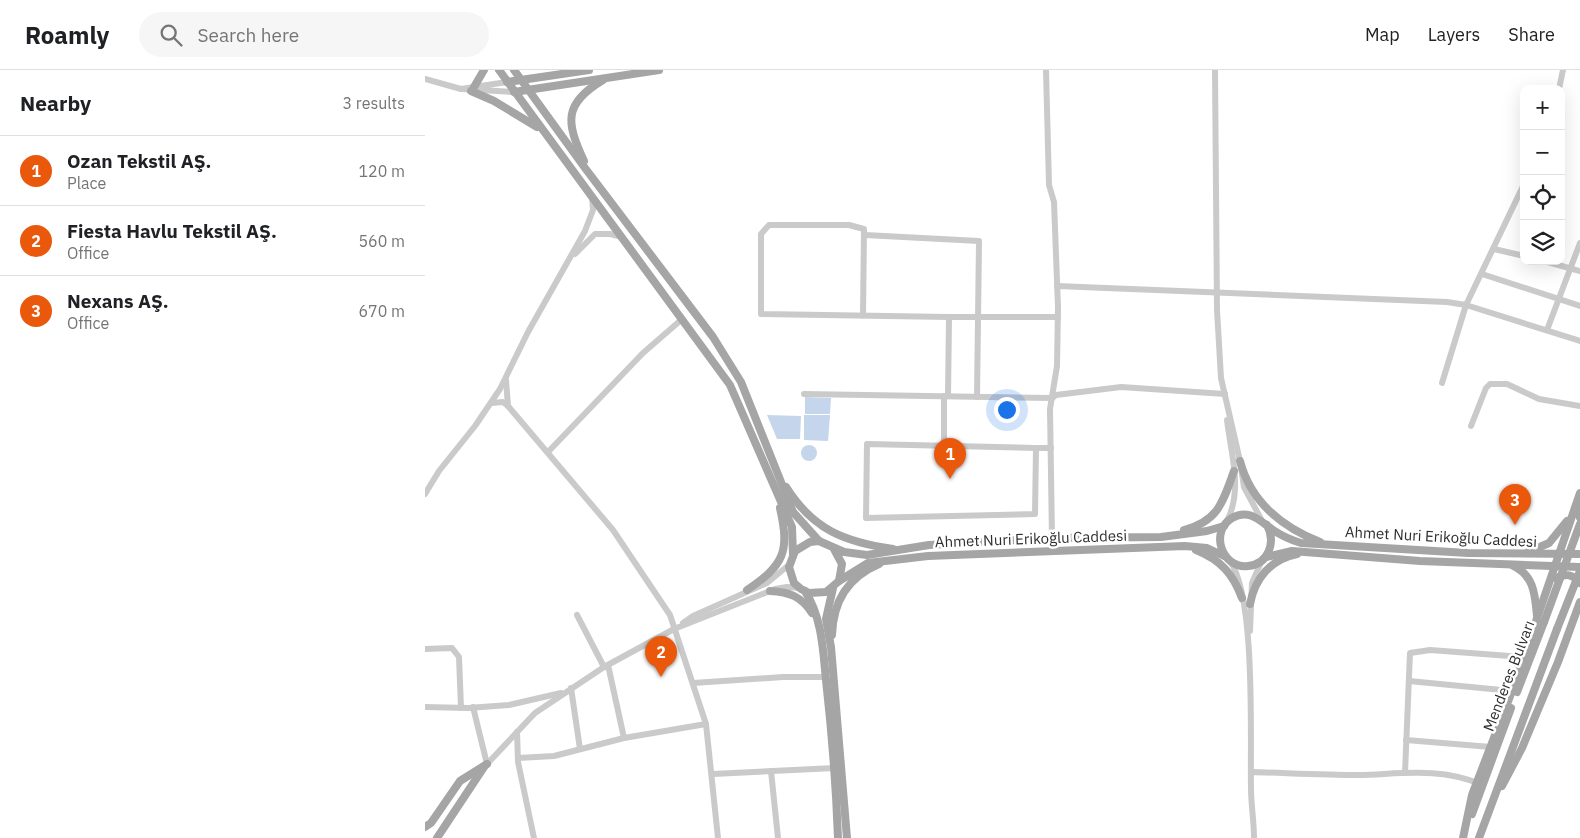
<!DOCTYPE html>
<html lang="en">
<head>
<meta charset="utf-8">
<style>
	:root { --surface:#fff; --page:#f6f6f6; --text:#202124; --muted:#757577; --line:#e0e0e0; --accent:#ea580c }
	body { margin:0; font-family:"IBM Plex Sans",sans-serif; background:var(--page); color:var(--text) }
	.controls { position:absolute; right:15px; top:15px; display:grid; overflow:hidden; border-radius:10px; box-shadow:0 5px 20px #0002 }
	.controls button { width:45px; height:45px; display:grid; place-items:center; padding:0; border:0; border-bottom:1px solid var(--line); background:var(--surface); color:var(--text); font:25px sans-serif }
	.you { position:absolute; left:581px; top:339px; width:18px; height:18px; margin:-12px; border:4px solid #fff; border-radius:50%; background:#1a73e8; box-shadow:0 0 0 8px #1a73e833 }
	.badge { display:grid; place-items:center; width:32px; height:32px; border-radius:50%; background:var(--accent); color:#fff; font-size:16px; font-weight:700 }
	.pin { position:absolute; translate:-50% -41px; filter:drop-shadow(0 1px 2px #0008) }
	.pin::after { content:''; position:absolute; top:26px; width:18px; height:15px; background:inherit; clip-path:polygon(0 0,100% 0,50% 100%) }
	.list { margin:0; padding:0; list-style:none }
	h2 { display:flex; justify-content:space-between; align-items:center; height:65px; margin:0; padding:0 20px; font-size:21px }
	h2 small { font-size:16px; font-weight:400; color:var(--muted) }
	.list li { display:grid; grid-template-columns:32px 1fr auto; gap:15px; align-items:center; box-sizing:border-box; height:70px; padding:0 20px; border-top:1px solid var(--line) }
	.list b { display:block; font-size:19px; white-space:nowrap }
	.list p { margin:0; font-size:16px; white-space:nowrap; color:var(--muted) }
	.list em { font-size:16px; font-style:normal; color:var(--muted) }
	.icon { flex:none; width:28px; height:28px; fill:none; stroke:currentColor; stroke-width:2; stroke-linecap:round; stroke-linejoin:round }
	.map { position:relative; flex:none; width:1155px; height:768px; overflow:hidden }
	header { display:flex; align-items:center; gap:30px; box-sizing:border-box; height:70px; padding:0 25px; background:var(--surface); border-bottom:1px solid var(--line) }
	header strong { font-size:24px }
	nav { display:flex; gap:28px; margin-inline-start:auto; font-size:18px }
	.search { width:350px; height:45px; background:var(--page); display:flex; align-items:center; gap:12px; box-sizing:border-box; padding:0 18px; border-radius:28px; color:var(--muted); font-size:19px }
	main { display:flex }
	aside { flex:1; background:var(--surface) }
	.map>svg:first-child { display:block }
</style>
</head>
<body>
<header>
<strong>Roamly</strong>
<div class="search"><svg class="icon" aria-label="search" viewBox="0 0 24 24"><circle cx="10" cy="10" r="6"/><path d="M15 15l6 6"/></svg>Search here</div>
<nav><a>Map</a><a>Layers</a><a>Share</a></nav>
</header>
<main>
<aside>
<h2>Nearby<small>3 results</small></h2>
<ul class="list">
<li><span class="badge">1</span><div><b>Ozan Tekstil AŞ.</b><p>Place</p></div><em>120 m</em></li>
<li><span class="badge">2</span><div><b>Fiesta Havlu Tekstil AŞ.</b><p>Office</p></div><em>560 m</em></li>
<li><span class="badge">3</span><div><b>Nexans AŞ.</b><p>Office</p></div><em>670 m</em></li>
</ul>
</aside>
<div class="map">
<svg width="1155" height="768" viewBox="0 0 1155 768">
	<rect width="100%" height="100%" fill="#fff"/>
	<g fill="#c4d5ec">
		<path d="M380 327 406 328 405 344H380Z"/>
		<path d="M342 345 376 346 375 369H352Z"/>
		<path d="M379 345H405L403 371 379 370Z"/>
		<circle cx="384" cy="383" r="8"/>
	</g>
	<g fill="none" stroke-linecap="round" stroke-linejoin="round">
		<g stroke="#cacaca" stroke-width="6">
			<path d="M621 0 624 115 629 132 633 237 632 296 625 339 627 468"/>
			<path d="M790 0 792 240 796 308 815 391 819 417 836 449"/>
			<path d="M0 9 36 19"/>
			<path d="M82 12 36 19 89 22"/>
			<path d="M1134 19 1138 0"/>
			<path d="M440 165 554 171 552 327"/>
			<path d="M1069 179 1099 186"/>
			<path d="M150 184 170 164H185L197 167"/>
			<path d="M1119 191 1155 201"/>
			<path d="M1057 204 1155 236"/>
			<path d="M632 216 1022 232 1041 235 1155 271"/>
			<path d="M438 246 439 159 424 155H344L336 164V244L524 247 523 326"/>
			<path d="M524 247H633"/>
			<path d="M1122 260 1155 173"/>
			<path d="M81 310 83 336"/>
			<path d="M1017 313 1041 235 1099 114"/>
			<path d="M379 324 627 328 631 325 696 317 800 324"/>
			<path d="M519 326V375"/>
			<path d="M66 333 78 332 83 336 188 460 245 545 281 654 293 768"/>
			<path d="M802 350C806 384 818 420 802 451"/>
			<path d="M1046 356 1061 318 1065 314H1082L1114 329 1155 336"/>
			<path d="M442 374 611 378 610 444 441 448Z"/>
			<path d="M611 378H626"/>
			<path d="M123 382 218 283 256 250"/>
			<path d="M0 424 14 401 50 356 75 319 103 262 160 161 168 140 167 126"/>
			<path d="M805 491C831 527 825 669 826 718 826 735 829 751 829 768"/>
			<path d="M152 545 179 597"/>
			<path d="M258 553 268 546 342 513 365 494"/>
			<path d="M825 561 827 513 837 490"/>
			<path d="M0 579 27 578 34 587 36 638"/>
			<path d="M183 595 199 668"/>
			<path d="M984 611 1087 621"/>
			<path d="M268 613 358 607H401"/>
			<path d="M146 618 155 679"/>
			<path d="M0 637 43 638 84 635 136 623"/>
			<path d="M48 637 62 694"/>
			<path d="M92 662 93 692 109 768"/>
			<path d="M981 670 1066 677"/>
			<path d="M93 688 129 686 199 668 281 654"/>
			<path d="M62 694 110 643 179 597 249 559 350 519 362 517 375 518"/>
			<path d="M346 701 353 768"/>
			<path d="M826 702C862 703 898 705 934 705 976 704 1015 697 1055 714"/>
			<path d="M980 703 985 583 1005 580 1098 587"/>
			<path d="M288 704 410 698"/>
		</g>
		<g stroke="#a5a5a5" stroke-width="8">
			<path d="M74 0 305 315 367 457 368 485"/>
			<path d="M89 0 160 98 288 267 316 312 368 442 394 471"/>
			<path d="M82 12 164 0"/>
			<path d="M49 17 59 0"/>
			<path d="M46 21 69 31 112 57"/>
			<path d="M89 22 234 0"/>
			<path d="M159 91C141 52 138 34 178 10"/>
			<path d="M815 391C826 433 857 457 895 472"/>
			<path d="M361 417C388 460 420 472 468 479"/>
			<path d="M1151 436 1155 448"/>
			<path d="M842 455C851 472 844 494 823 496 797 499 784 462 807 448 824 438 835 451 848 460 857 466 866 470 876 473L1043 483 1155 484"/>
			<path d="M759 460C794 451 798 431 809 401"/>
			<path d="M409 479 417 494 414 511 401 522 384 523 376 519 369 513 364 497 370 481 385 472 394 471 419 482 442 485 504 475 627 468 736 467 782 461 799 456"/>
			<path d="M771 480C796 490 808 504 817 528"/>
			<path d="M1103 482 1124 473 1142 451"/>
			<path d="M841 487 867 481 995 491 1155 497"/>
			<path d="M1087 495C1109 505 1110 524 1112 546"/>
			<path d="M1131 508C1141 503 1148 504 1155 513"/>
			<path d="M414 511 443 493 503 486 760 476 782 478 799 486"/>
			<path d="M408 518 401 549 406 577 422 768"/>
			<path d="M322 520C359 495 365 482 355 438"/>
			<path d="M345 521C364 522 376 526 387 543"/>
			<path d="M380 521C397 548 398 579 401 610 407 663 411 715 413 768"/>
			<path d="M825 534C830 508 846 489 872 484"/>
			<path d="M407 565C408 532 423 507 454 494"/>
			<path d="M1092 622 1119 552"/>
			<path d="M1077 716 1097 678 1133 592 1155 532"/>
			<path d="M1047 744 1086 638"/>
			<path d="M0 757 6 753 35 711 62 694"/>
			<path d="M12 768 59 697"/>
			<path d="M1038 768 1047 725 1087 621 1155 423"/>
			<path d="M1054 768 1132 559"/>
		</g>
		<g stroke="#a5a5a5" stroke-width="8">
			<path d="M1119 552 1155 454"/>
			<path d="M1132 559 1155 501"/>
		</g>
	</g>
	<g text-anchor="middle" stroke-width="5" stroke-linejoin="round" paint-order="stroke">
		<g font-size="15" fill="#2d2d2d" stroke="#fff">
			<text transform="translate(1016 467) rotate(3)" y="5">Ahmet Nuri Erikoğlu Caddesi</text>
			<text transform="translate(606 469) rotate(-2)" y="5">Ahmet Nuri Erikoğlu Caddesi</text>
			<text transform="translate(1084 606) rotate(-69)" y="5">Menderes Bulvarı</text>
		</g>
	</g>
</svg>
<div class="controls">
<button>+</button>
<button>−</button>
<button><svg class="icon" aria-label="locate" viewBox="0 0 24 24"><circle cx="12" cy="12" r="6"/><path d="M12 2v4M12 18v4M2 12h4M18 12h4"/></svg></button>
<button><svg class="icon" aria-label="layers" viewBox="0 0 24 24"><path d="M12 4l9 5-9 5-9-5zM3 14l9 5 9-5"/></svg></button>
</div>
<div class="you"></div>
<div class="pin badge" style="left:525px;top:409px">1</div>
<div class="pin badge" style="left:236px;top:607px">2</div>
<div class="pin badge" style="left:1090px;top:455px">3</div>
</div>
</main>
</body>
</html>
